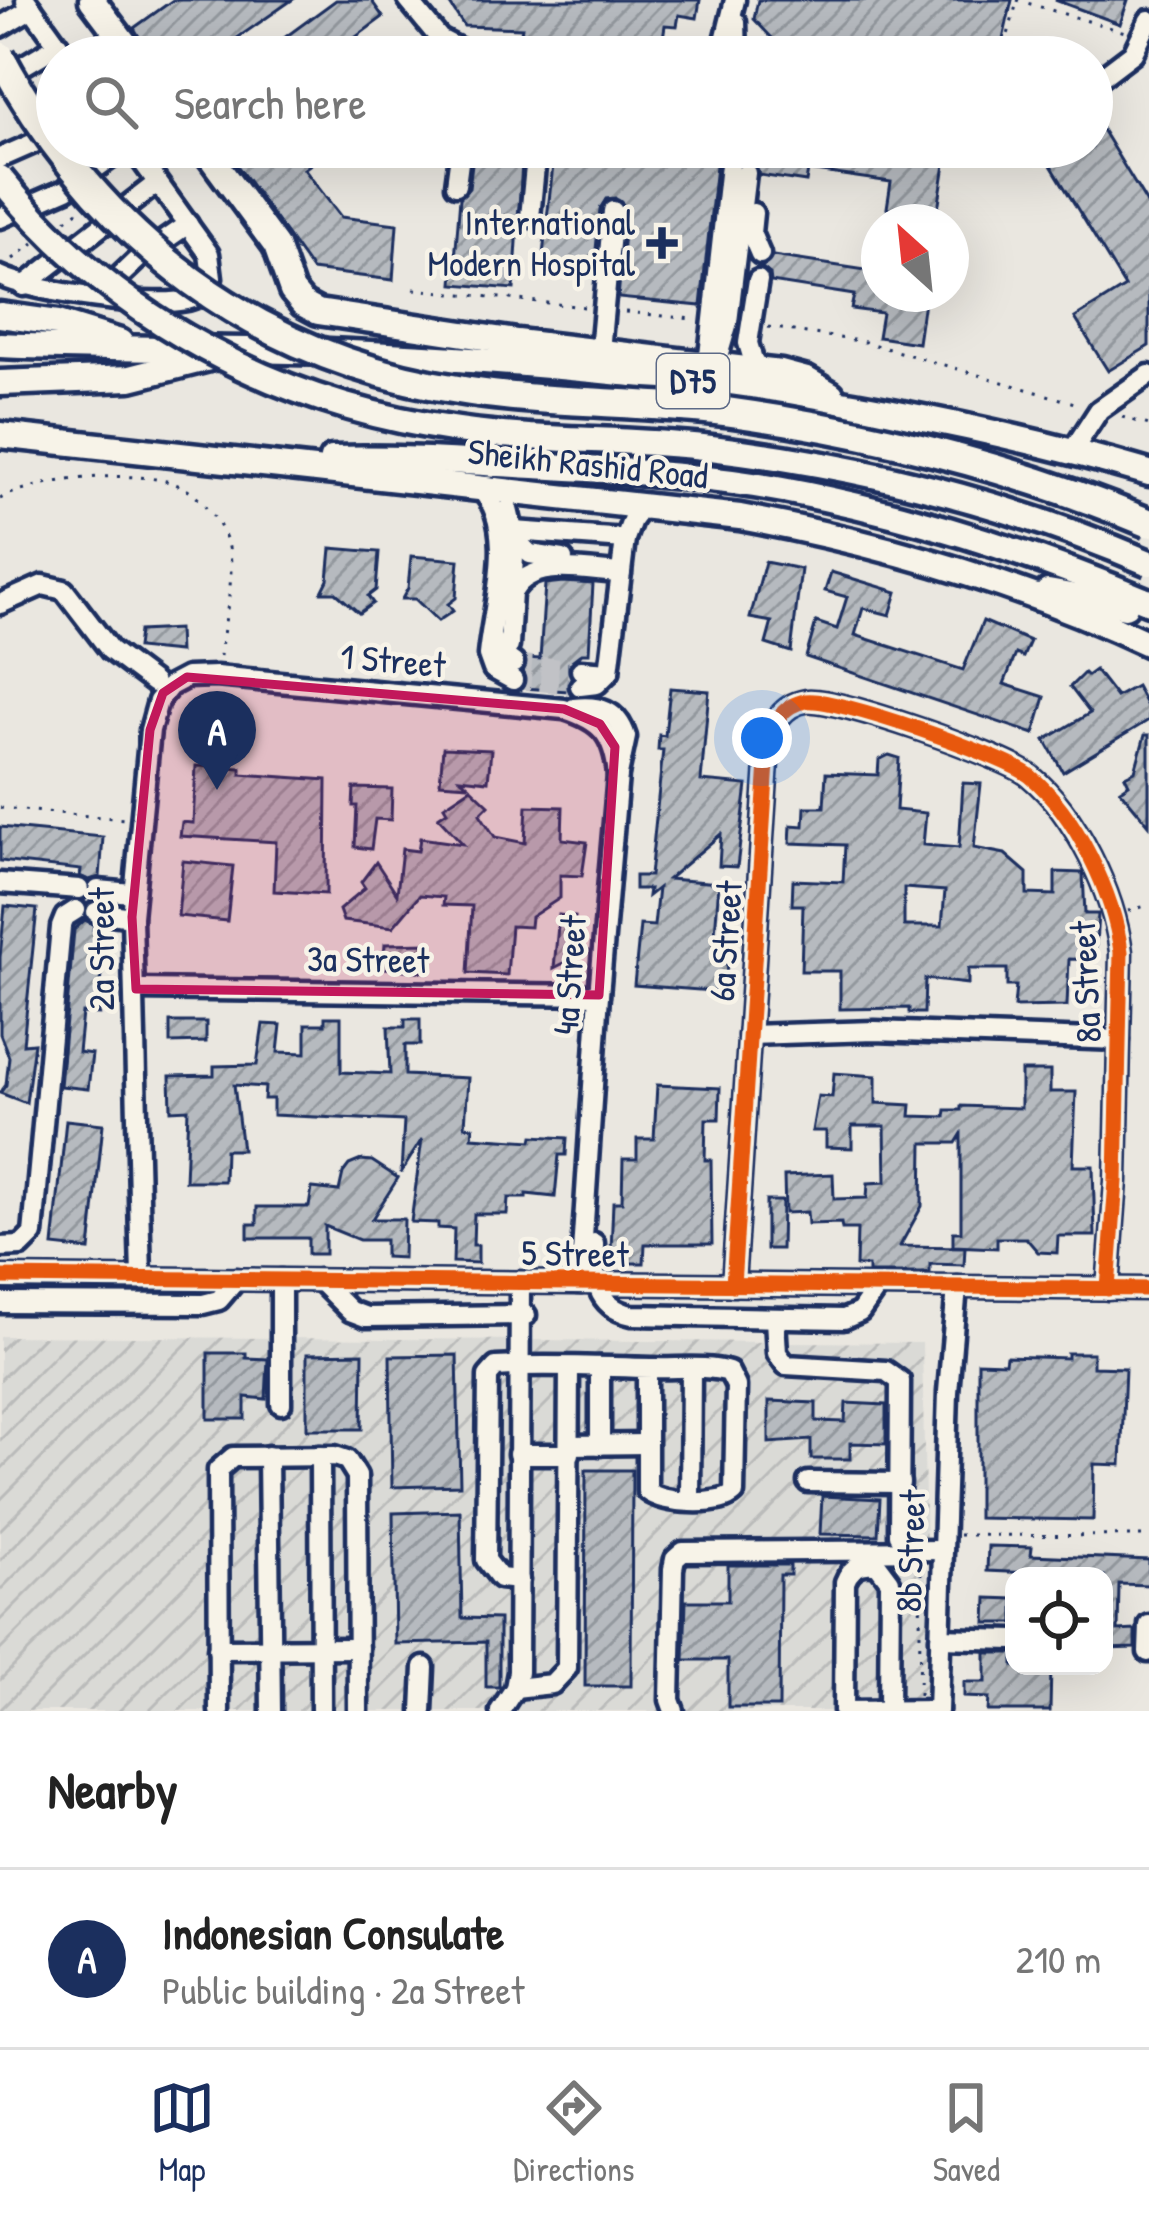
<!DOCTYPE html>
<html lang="en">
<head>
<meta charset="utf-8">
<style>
	:root { --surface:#fff; --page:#f6f6f6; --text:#222; --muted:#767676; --line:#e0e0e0; --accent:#1b2f5e }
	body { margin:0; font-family:"Patrick Hand",sans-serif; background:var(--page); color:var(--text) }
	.controls { position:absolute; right:36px; bottom:36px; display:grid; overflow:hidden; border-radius:24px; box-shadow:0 12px 48px #0002 }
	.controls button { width:108px; height:108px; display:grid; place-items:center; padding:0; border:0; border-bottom:3px solid var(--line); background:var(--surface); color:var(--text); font:60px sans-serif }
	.compass { position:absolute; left:861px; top:204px; width:108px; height:108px; border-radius:50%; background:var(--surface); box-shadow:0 12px 48px #0002; rotate:333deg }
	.you { position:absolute; left:762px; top:738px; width:42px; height:42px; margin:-30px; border:9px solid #fff; border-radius:50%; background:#1a73e8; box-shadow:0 0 0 18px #1a73e833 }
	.badge { display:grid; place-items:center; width:78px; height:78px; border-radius:50%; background:var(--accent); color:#fff; font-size:39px; font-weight:700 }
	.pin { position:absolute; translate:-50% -99px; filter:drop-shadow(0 3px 6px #0008) }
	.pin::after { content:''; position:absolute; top:63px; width:42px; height:36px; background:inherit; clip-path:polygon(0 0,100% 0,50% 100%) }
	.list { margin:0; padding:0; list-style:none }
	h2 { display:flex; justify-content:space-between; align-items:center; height:156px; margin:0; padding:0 48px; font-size:51px }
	h2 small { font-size:39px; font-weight:400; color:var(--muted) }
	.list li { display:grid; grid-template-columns:78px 1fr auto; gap:36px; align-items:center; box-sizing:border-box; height:180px; padding:0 48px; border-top:3px solid var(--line) }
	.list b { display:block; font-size:45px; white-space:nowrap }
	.list p { margin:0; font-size:39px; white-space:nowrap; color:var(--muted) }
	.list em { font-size:39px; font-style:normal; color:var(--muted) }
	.icon { flex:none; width:66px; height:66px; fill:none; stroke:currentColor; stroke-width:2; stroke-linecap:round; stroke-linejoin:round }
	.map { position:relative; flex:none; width:1149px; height:1711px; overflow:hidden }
	.search { position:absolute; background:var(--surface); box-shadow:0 12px 48px #0002; left:36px; right:36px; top:36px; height:132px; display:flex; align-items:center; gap:30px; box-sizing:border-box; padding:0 42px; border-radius:66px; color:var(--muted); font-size:45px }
	.sheet { height:336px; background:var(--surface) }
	nav { display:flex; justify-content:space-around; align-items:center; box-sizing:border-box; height:168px; border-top:3px solid var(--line); background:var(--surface); font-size:33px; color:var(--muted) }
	nav a { display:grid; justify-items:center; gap:6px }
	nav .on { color:var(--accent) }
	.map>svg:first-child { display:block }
</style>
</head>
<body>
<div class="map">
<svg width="1149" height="1711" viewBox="0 0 1149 1711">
	<defs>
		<pattern id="industrial-furrows" width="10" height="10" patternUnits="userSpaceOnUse" patternTransform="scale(3)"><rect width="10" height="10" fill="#dadad6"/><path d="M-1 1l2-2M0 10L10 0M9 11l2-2" fill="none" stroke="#babbba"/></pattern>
		<pattern id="building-hatch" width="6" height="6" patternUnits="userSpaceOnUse" patternTransform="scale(3)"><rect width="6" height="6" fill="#b6babf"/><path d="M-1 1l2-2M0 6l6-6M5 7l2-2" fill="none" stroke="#93989e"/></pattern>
	</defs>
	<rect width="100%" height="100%" fill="#eae7e0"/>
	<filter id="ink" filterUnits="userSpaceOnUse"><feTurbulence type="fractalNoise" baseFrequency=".00833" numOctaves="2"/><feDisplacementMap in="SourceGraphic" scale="24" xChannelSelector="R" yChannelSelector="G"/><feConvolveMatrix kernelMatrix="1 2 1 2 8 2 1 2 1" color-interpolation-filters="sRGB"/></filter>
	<g filter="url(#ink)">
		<path fill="url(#industrial-furrows)" d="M0 1336 922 1343 929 1711H0Z"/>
		<g fill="url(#building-hatch)" stroke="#1b2f5e" stroke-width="3" fill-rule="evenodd">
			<path d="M173 0H292L210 57H151L134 28Z"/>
			<path d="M336 0H371L383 17 329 57H258Z"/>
			<path d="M447 0H700L697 18 679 15 677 26 665 25 662 45 579 33V38L521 32 522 28 464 26Z"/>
			<path d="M758 0H1012L999 57H790L754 19Z"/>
			<path d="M1055 0H1128L1120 24Z"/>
			<path d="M1092 113 1149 207V346L1108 371 1075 318 1125 287 1046 157 1062 147H1092Z"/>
			<path d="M245 147H334L304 169 341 217 397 224 393 280 312 270 231 157Z"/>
			<path d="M474 147H523L514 289 453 284 460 198 469 188Z"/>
			<path d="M555 147H718L701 306 618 298 626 211 615 198 606 199 600 209 594 270 542 264Z"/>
			<path d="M747 147 893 148 912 151 911 158 945 164 936 222H896L898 210 887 208 891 182 808 170 806 182 759 175 755 163 745 160Z"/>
			<path d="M773 256 879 272V294H925L918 343 878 337 882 313 851 309 854 295 771 282 770 274 761 267Z"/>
			<path d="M331 548 379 552 376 590 368 596 373 603 359 613 335 592H322L328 580Z"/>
			<path d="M411 556 459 560 456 598 448 604 453 611 438 621 415 599H402L408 588Z"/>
			<path d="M765 562 801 569 791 652 766 644 772 622 750 618Z"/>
			<path d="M831 572 897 592 890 615 863 608 855 635 963 670 983 621 1030 641 1023 657 1016 654 1004 684 1045 697 1034 734 806 657 816 622 837 629 847 597 825 591Z"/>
			<path d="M563 582 593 584 589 653H582L569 663 568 691 523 688 526 658 540 659 545 584Z"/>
			<path d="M178 629 179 652 137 648 139 631Z"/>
			<path d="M1095 670 1116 697 1136 686 1149 710V720L1063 772 1045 740 1090 713 1070 687 1084 673 1087 676Z"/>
			<path d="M670 688 709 691 701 781 747 785 737 867 719 866 721 834 668 879 719 883 714 946 728 947 725 992 634 985 640 925 654 926 658 888 648 896 649 889H635V876H650L663 750H658L659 735 665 736Z"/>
			<path d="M1145 735H1149V825L1120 790 1129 784 1125 776 1135 771Z"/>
			<path d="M443 748 491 750 488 781 460 778 468 785 440 783Z"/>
			<path d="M889 755 899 758 896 810 926 813 923 845 959 848 963 783 981 784 974 848 1005 854 1027 873V894L1055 895V872L1083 873 1085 914H1098L1095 960 1069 959 1067 1006 1014 1007 1016 986H1007V969H968V984L925 979 924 1013H909V1008L840 1009V971H801L803 905H792L793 880 843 882 845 845 790 843 791 825 804 826 805 807H824L826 773 878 775 879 760ZM904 888 945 891 942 926H904Z"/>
			<path d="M196 766 241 768V774L327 780 326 894 274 891 276 842 180 836 182 822 193 823Z"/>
			<path d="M354 788 392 789 391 820 375 819 371 849 355 847 357 806H353Z"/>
			<path d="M471 788 489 805 480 814 495 837 525 843 527 806 563 807 562 839 587 842 582 876 560 875V898L531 917 530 927 511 926 507 975 468 973 472 906 443 905 444 897 420 895 393 927 343 921 339 910 365 888 361 882 376 862 397 894 402 849 418 851 420 838 463 844 438 817 447 811 444 806Z"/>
			<path d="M0 827 103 837 100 877 89 880 80 876 81 870 0 861Z"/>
			<path d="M183 861 233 866 227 921 178 916Z"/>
			<path d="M5 906 37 909 23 1044 34 1043 26 1103 0 1093 6 1085 9 1057 0 1034V957Z"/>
			<path d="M559 915 575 917 570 960 554 968Z"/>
			<path d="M85 920 94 925 93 930 105 932 99 1014 82 1013 78 1052 92 1054 88 1089 60 1086 74 930Z"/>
			<path d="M428 943V972L383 968 385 944Z"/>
			<path d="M325 1017H341V1072L390 1074 388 1027H405V1019H420V1045H405V1075L468 1078 465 1126 473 1127 472 1137 532 1141 533 1136 567 1138 566 1155H559L555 1197 526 1194V1198H508L507 1214H474L473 1245H478V1263L453 1262 454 1229 438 1228V1223L411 1222 422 1139 401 1173 404 1121 273 1115V1099H264L265 1087 234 1085 242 1150H225L224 1181H185L188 1109 171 1110 170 1076 214 1075V1066L257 1065 263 1024 281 1025 278 1052 306 1053V1024H325Z"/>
			<path d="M170 1022H206V1042L170 1043Z"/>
			<path d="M1021 1071H1050V1092H1076L1073 1166H1093L1095 1236H1058L1057 1253 1038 1252 1026 1238H997V1248L953 1246V1232H961V1135L956 1143H923L922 1206 900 1246 965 1247 964 1265 930 1264V1273H868V1266H856L857 1229H842L841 1223 808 1224 807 1212 785 1213 784 1176 833 1174 834 1199 867 1198 868 1183 886 1182 885 1126H852V1148L826 1147V1131H812L818 1096 832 1097 834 1073 876 1076V1103L911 1105 910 1116 945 1117 946 1110H961V1106L1021 1108Z"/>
			<path d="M657 1085 720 1088 719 1119H706L705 1160H711L712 1244H645L644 1263H628L611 1251 613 1202H622L623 1159H637V1139H654Z"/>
			<path d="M66 1120 103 1124 90 1250 53 1246Z"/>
			<path d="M361 1160 372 1161 398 1178 372 1219H404L403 1258 385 1257V1240H359L325 1226V1254H308V1238H248V1224H257V1207H309L312 1188 339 1191 343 1173 349 1165Z"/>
			<path d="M766 1201H782L781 1249H766Z"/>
			<path d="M208 1353H246V1358L268 1359 266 1399 245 1397V1419H208Z"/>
			<path d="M363 1353 362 1429H307V1354Z"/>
			<path d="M1067 1353H1093V1367L1125 1368 1121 1465 1094 1464 1093 1520 978 1518V1362L1005 1363 1006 1356 1067 1358Z"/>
			<path d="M457 1355 460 1485 392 1487 390 1356Z"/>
			<path d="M769 1401 816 1403V1421L845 1422 846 1403 886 1405V1444L850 1443V1459H811V1440L769 1443Z"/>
			<path d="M586 1470H632L631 1686H585Z"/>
			<path d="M822 1496 880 1499 878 1535 820 1534Z"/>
			<path d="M460 1511 462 1618 499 1619V1687H486V1642L395 1644 393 1513Z"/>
			<path d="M988 1546 1032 1547 1031 1555 1149 1560V1585L1119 1584 1118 1631 1135 1630V1648L1104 1649V1576L987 1571Z"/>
			<path d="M728 1565H790V1575H780L779 1707H728V1660H684L686 1601H728Z"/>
			<path d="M987 1598 1014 1599V1623H986Z"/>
			<path d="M986 1653H1014V1666H1051L1050 1711H988L989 1698 964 1697V1682H986Z"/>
		</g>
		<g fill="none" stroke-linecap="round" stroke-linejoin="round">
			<g stroke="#c1c2c6" stroke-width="18" stroke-dasharray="18 9" stroke-linecap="butt">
				<path d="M514 663 581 670"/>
				<path d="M513 680 580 686"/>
			</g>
			<g stroke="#1b2f5e" stroke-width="27">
				<g id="minor">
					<path d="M26 0 67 57"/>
					<path d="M408 0 440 39 475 57"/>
					<path d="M736 22 737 57"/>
					<path d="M0 27 32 8"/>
					<path d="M721 57 735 0"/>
					<path d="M4 77 58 45"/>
					<path d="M1092 84 1133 53 1149 20"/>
					<path d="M0 158 57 133"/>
					<path d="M456 185 461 147"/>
					<path d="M753 213 751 233 760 254"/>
					<path d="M530 217 537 147"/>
					<path d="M0 218 67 189 126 147"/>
					<path d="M0 276C33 292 161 311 194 298 204 294 208 287 212 278L209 254 132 147"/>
					<path d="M24 286 157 183"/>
					<path d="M101 294 140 257 188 224"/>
					<path d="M600 351 613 211"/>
					<path d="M716 363 728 322 746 173"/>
					<path d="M708 365 732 147"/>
					<path d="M756 370 748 343 758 280"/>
					<path d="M1073 450 1099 410 1149 375"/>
					<path d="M479 488C519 524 493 605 488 655L493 669 513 680"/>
					<path d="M508 509 515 539 509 646"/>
					<path d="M514 531 625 539"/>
					<path d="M515 539 530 554 563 559"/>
					<path d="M514 590C534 557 587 572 621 573"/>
					<path d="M0 604 43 585 64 590 110 650 154 683"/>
					<path d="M492 639 499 652 514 663"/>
					<path d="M581 670 609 672"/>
					<path d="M580 686 597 684 609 672 625 539 632 520 644 504"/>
					<path d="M574 708C600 705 618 711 626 737L618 775 599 995 580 1283"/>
					<path d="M0 883 79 889"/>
					<path d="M98 890 132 893"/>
					<path d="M96 912 132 917"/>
					<path d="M136 989 599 995"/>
					<path d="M749 1035 875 1031 1119 1040"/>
					<path d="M594 1243C594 1276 594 1307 632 1315L844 1319 860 1312 878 1286"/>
					<path d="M0 1247 21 1246 33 1234 61 927 65 917 76 910"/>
					<path d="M0 1277 1149 1289"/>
					<path d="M141 1278 132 917 150 730 158 701 170 686 187 677 216 676 564 709C602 721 614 735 618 775"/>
					<path d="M319 1280 350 1311 366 1317 526 1315"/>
					<path d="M733 1285 768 747C771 725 782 705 806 701 834 696 1007 757 1030 776 1076 814 1114 894 1121 952L1116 1181 1108 1289"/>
					<path d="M0 1303 203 1304 219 1300 237 1279"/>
					<path d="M775 1319 777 1353 786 1365 886 1371 900 1381 899 1535"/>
					<path d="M281 1404V1280"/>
					<path d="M569 1445 645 1444"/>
					<path d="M600 1445V1367"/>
					<path d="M518 1454H570"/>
					<path d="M268 1456 271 1711"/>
					<path d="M320 1456 321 1711"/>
					<path d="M808 1482 900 1483"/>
					<path d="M690 1499 691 1369"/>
					<path d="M519 1580 500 1578 486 1560 488 1376 496 1367C548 1364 600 1367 652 1368 677 1369 706 1365 729 1372L736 1386 734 1493C719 1507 663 1504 647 1491V1368"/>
					<path d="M940 1638 1014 1640"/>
					<path d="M218 1649 358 1648"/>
					<path d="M1148 1652 1149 1625"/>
					<path d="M515 1688 552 1684 567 1668 569 1367"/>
					<path d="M219 1711 218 1470 233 1457 335 1456 347 1460 357 1476 358 1711"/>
					<path d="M422 1711 424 1667"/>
					<path d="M500 1711 515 1688 518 1672 520 1282"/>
					<path d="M674 1711 670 1700 673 1569 675 1559 683 1552 943 1550"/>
					<path d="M844 1711 845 1582C851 1566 863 1561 878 1565L890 1581 889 1710"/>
					<path d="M846 1711 938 1710"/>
					<path d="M938 1711 948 1392 957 1287"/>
				</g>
			</g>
			<g stroke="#1b2f5e" stroke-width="33">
				<g id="major">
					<path d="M92 0 135 57"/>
					<path d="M203 147 276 246 292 291 303 304 318 312 517 342 781 373 807 380 831 394"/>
					<path d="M0 315 58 323 120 342"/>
					<path d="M0 345C110 350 219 348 329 352 605 364 883 395 1149 473"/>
					<path d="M0 383 130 378 213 357"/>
					<path d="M0 435 740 517C881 543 1019 583 1149 644"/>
					<path d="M332 459C400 457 467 462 534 466 608 470 681 474 754 485 889 507 1022 549 1149 602"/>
					<path d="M1048 592 1125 606"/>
				</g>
			</g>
			<g stroke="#1b2f5e" stroke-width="3" stroke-dasharray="3 9" stroke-linecap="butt">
				<path d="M1017 0 1125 32"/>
				<path d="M1002 57 1017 2"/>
				<path d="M66 220 82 208"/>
				<path d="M13 259 34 243"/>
				<path d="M414 289 585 307"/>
				<path d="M625 312 693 319"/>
				<path d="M768 327 865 342 1078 404"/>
				<path d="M1122 417 1149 425"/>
				<path d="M0 499C36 478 145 467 182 487 201 496 222 524 228 544 237 572 223 626 220 656"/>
				<path d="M0 808 124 819"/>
				<path d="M1128 911 1149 905"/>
				<path d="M959 1535 1149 1536"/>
				<path d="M919 1695 921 1566"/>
			</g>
			<use href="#minor" stroke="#f7f3e8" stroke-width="18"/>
			<use href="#major" stroke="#f7f3e8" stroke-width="24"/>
			<g stroke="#1b2f5e" stroke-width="33" stroke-linecap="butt">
				<path id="major-bridge" d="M0 178C113 319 280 406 458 430 542 442 627 438 711 448 861 466 1010 503 1149 563"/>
			</g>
			<g stroke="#1b2f5e" stroke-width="36" stroke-linecap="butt">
				<path id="highway-bridge" d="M0 56C99 240 258 361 467 391 554 404 642 401 729 412 874 432 1014 467 1149 523"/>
			</g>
			<use href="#major-bridge" stroke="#f7f3e8" stroke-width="24"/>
			<use href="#highway-bridge" stroke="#f7f3e8" stroke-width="27"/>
			<g stroke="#f7f3e8" stroke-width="22">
				<g id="cycleway">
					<path d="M0 1277 1149 1289"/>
					<path d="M733 1285 768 747C771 725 782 705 806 701 834 696 1007 757 1030 776 1076 814 1114 894 1121 952L1116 1181 1108 1289"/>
				</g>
			</g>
			<use href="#cycleway" stroke="#e8590c" stroke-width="15"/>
		</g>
	</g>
	<path fill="#c2185b" fill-opacity="0.2" stroke="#c2185b" stroke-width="9" stroke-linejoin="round" d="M187 677 564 709 600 724 615 747 599 995 136 989 132 917 150 730 163 693Z"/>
	<path fill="#1b2f5e" stroke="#f7f3e8" stroke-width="4.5" d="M656 225h12v12h12v12h-12v12h-12v-12h-12v-12h12z"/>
	<g text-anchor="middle" stroke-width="9" stroke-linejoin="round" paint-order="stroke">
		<rect fill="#f7f3e8" stroke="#5d6a87" stroke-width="3" x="657" y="354" width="72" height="54" rx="9"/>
		<g font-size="33" font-weight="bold" fill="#1b2f5e">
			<text x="693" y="393">D75</text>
		</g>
		<g font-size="36" fill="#1b2f5e" stroke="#f7f3e8" text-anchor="end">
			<text x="635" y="235">International<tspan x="635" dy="41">Modern Hospital</tspan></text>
		</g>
		<g font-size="36" fill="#1b2f5e" stroke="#f7f3e8">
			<text transform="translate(588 463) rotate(6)" y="13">Sheikh Rashid Road</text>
			<text transform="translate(393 660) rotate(5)" y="13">1 Street</text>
			<text transform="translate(725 941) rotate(-86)" y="13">6a Street</text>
			<text transform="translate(101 949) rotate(-90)" y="13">2a Street</text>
			<text transform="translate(368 959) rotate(1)" y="13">3a Street</text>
			<text transform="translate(569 975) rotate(-86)" y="13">4a Street</text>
			<text transform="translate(1085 982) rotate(-93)" y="13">8a Street</text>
			<text transform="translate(575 1253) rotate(1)" y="13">5 Street</text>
			<text transform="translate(910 1551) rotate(-88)" y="13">8b Street</text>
		</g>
	</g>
</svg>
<div class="controls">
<button><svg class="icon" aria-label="locate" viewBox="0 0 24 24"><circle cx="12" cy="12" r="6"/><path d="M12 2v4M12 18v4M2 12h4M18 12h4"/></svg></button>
</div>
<svg class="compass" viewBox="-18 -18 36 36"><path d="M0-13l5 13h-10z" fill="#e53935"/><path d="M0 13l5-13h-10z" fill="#767676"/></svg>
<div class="you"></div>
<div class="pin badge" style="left:217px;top:790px">A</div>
<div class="search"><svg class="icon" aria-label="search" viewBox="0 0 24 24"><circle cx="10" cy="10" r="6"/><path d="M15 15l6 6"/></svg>Search here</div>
</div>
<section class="sheet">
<h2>Nearby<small></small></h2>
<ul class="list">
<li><span class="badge">A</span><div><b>Indonesian Consulate</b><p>Public building · 2a Street</p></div><em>210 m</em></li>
</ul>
</section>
<nav>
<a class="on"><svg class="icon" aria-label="map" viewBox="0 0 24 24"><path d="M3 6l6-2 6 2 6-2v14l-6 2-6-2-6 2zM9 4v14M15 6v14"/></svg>Map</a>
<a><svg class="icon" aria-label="directions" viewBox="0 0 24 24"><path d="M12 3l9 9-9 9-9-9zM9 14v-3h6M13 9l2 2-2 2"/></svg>Directions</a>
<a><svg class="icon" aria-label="saved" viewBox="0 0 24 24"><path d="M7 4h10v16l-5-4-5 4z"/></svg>Saved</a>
</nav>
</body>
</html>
